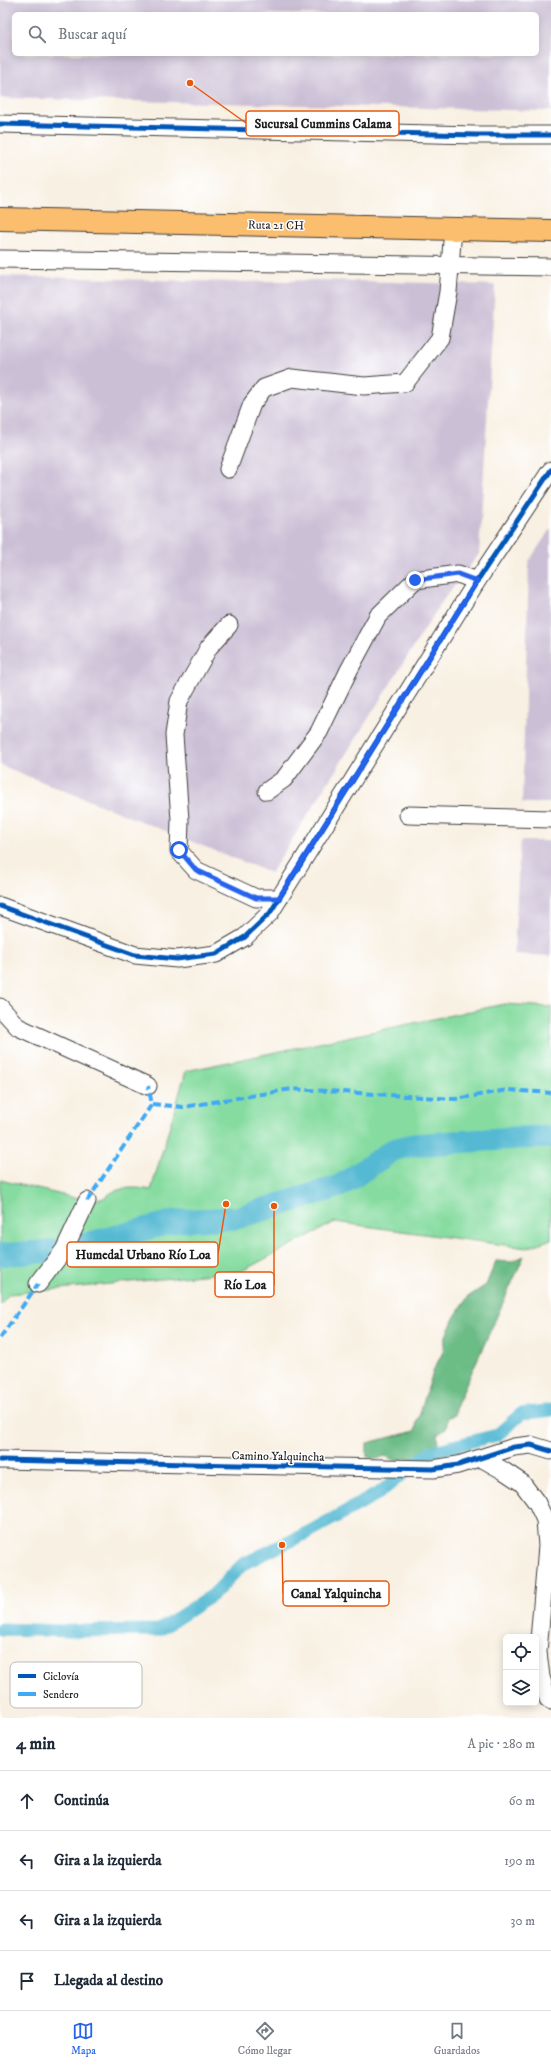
<!DOCTYPE html>
<html lang="es">
<head>
<meta charset="utf-8">
<style>
	:root { --surface:#fff; --page:#f6f6f7; --text:#1f2937; --muted:#747a83; --line:#e0e1e3; --accent:#2563eb }
	body { margin:0; font-family:"IM FELL DW Pica",serif; background:var(--page); color:var(--text) }
	.controls { position:absolute; right:12px; bottom:12px; display:grid; overflow:hidden; border-radius:6px; box-shadow:0 2px 10px #0003 }
	.controls button { width:36px; height:36px; display:grid; place-items:center; padding:0; border:0; border-bottom:1px solid var(--line); background:var(--surface); color:var(--text); font:20px sans-serif }
	.stop { position:absolute; width:12px; height:12px; margin:-9px; border:3px solid #2563eb; border-radius:50%; background:#fff }
	.stop.end { background:#2563eb; border-color:#fff; box-shadow:0 1px 4px #0008 }
	.list { margin:0; padding:0; list-style:none }
	h2 { display:flex; justify-content:space-between; align-items:center; height:52px; margin:0; padding:0 16px; font-size:17px }
	h2 small { font-size:13px; font-weight:400; color:var(--muted) }
	.list li { display:grid; grid-template-columns:26px 1fr auto; gap:12px; align-items:center; box-sizing:border-box; height:60px; padding:0 16px; border-top:1px solid var(--line) }
	.list b { display:block; font-size:15px; white-space:nowrap }
	.list em { font-size:13px; font-style:normal; color:var(--muted) }
	.icon { flex:none; width:22px; height:22px; fill:none; stroke:currentColor; stroke-width:2; stroke-linecap:round; stroke-linejoin:round }
	.map { position:relative; flex:none; width:551px; height:1718px; overflow:hidden }
	.search { position:absolute; background:var(--surface); box-shadow:0 2px 10px #0003; left:12px; right:12px; top:12px; height:44px; display:flex; align-items:center; gap:10px; box-sizing:border-box; padding:0 14px; border-radius:6px; color:var(--muted); font-size:15px }
	.sheet { height:292px; background:var(--surface) }
	nav { display:flex; justify-content:space-around; align-items:center; box-sizing:border-box; height:56px; border-top:1px solid var(--line); background:var(--surface); font-size:11px; color:var(--muted) }
	nav a { display:grid; justify-items:center; gap:2px }
	nav .on { color:var(--accent) }
	.map>svg:first-child { display:block }
</style>
</head>
<body>
<div class="map">
<svg width="551" height="1718" viewBox="0 0 551 1718">
	<rect width="100%" height="100%" fill="#fff"/>
	<filter id="ink" filterUnits="userSpaceOnUse"><feTurbulence type="fractalNoise" baseFrequency=".025" numOctaves="2"/><feDisplacementMap in="SourceGraphic" scale="8" xChannelSelector="R" yChannelSelector="G"/><feConvolveMatrix kernelMatrix="1 2 1 2 8 2 1 2 1" color-interpolation-filters="sRGB"/></filter>
	<filter id="wash" filterUnits="userSpaceOnUse"><feTurbulence type="fractalNoise" baseFrequency=".012" numOctaves="4" result="noise"/><feDisplacementMap in="SourceGraphic" scale="16" xChannelSelector="R" yChannelSelector="G"/><feGaussianBlur stdDeviation="0.9" result="paint"/><feColorMatrix in="noise" values="0 0 0 0 0 0 0 0 0 0 0 0 0 0 0 0 0 1.4 0 .05"/><feComposite in="paint" operator="in"/></filter>
	<g filter="url(#wash)">
		<rect width="100%" height="100%" fill="#f8f0e2"/>
		<g fill="#cbbfd5" fill-rule="evenodd">
			<path d="M0 0H551V111L0 98ZM14 14H537V54H14Z"/>
			<path d="M0 276 234 282 323 280 495 285 479 554 443 600 271 873 0 765Z"/>
			<path d="M551 528V803H522L529 561Z"/>
			<path d="M520 841H551V956L514 954Z"/>
		</g>
		<path fill="#86dca0" stroke="#517c5e" d="M504 1004 551 1007V1239L527 1248 335 1222 242 1271 9 1294 0 1305V1180L87 1201 105 1198C115 1186 138 1187 151 1190L186 1071Z"/>
		<path fill="#6cbc86" stroke="#446c51" d="M524 1256 456 1407 455 1415 448 1417 446 1429 437 1434 438 1445 434 1456C421 1458 408 1456 396 1461L385 1456 377 1459 367 1457V1443L415 1431 417 1422 434 1369 443 1352 446 1336 454 1318 468 1297 486 1285 496 1261 511 1262Z"/>
		<g fill="none" stroke-linecap="round" stroke-linejoin="round">
			<path stroke="#55b9d3" stroke-width="13" d="M0 1629 69 1631 159 1630 213 1595 243 1564 307 1533 379 1493 430 1452 497 1435 521 1414 551 1410"/>
			<path stroke="#55b9d3" stroke-width="23" d="M0 1255 64 1250 176 1221 236 1218 340 1186 393 1150 412 1145 515 1138 551 1137"/>
		</g>
	</g>
	<g filter="url(#ink)">
		<g fill="none" stroke-linecap="round" stroke-linejoin="round">
			<g stroke="#3d3c3a" stroke-width="19">
				<g id="minor">
					<path d="M0 124 476 135H551"/>
					<path d="M0 259 551 267"/>
					<path d="M228 469 252 404 264 388 292 378 364 386 405 383 440 338 448 292 453 229"/>
					<path d="M229 625 209 647 179 701 174 735 180 820 179 851 196 870 256 898H279"/>
					<path d="M267 791 284 779 319 732 349 670 378 616 415 580 458 574 477 581"/>
					<path d="M408 815 551 819"/>
					<path d="M0 906 135 955 177 959 216 954 245 937 270 913 477 581 551 470"/>
					<path d="M0 1007 18 1027 148 1086"/>
					<path d="M38 1284 64 1250 87 1201"/>
					<path d="M481 1458 504 1471 522 1483 537 1503 545 1520 547 1546 538 1652 541 1677 548 1699 551 1701"/>
					<path d="M0 1460 433 1469 458 1465 514 1447 531 1445 551 1451"/>
				</g>
			</g>
			<g stroke="#3d3c3a" stroke-width="24">
				<path id="highway" d="M0 219 551 231"/>
			</g>
			<use href="#minor" stroke="#fff" stroke-width="17"/>
			<use href="#highway" stroke="#fbbd6e" stroke-width="22"/>
			<g stroke="#3fa9f5" stroke-width="4" stroke-dasharray="8 4" stroke-linecap="butt">
				<path d="M152 1104 183 1107 292 1089 456 1099 508 1090 551 1093"/>
				<path d="M87 1201 152 1104 148 1086"/>
				<path d="M0 1338 38 1284"/>
			</g>
			<g stroke="#fff" stroke-width="8">
				<g id="cycleway">
					<path d="M0 124 476 135H551"/>
					<path d="M0 906 135 955 177 959 216 954 245 937 270 913 477 581 551 470"/>
					<path d="M0 1460 433 1469 458 1465 514 1447 531 1445 551 1451"/>
				</g>
			</g>
			<use href="#cycleway" stroke="#0057b8" stroke-width="5"/>
		</g>
	</g>
	<g fill="none" stroke-linecap="round" stroke-linejoin="round" filter="url(#ink)">
		<path stroke="#2563eb" stroke-width="5" d="M179 850 196 870 256 898H279L477 581 458 574 415 580"/>
	</g>
	<g text-anchor="middle" stroke-width="3" stroke-linejoin="round" paint-order="stroke">
		<g font-size="12" fill="#1c1c1c" stroke="#fff">
			<text transform="translate(276 225) rotate(1)" y="4">Ruta 21 CH</text>
			<text transform="translate(278 1456) rotate(1)" y="4">Camino Yalquincha</text>
		</g>
	</g>
	<rect x="10" y="1662" width="132" height="46" rx="6" fill="#fff" stroke="#bbb" stroke-width="1"/>
	<rect x="18" y="1674" width="18" height="4" fill="#0057b8"/>
	<rect x="18" y="1692" width="18" height="4" fill="#3fa9f5"/>
	<g font-size="11" fill="#1c1c1c">
		<text x="43" y="1680">Ciclovía</text>
		<text x="43" y="1698">Sendero</text>
	</g>
	<path fill="none" stroke="#e8590c" stroke-width="1.5" d="M190 83L246 123M226 1204L218 1254M274 1206L274 1285M282 1545L283 1593"/>
	<g fill="#e8590c" stroke="#fff" stroke-width="1.5">
		<circle cx="190" cy="83" r="4"/>
		<circle cx="226" cy="1204" r="4"/>
		<circle cx="274" cy="1206" r="4"/>
		<circle cx="282" cy="1545" r="4"/>
	</g>
	<g fill="#fff" stroke="#e8590c" stroke-width="1.5">
		<rect x="246" y="111" width="153" height="25" rx="4"/>
		<rect x="67" y="1242" width="151" height="25" rx="4"/>
		<rect x="215" y="1272" width="59" height="25" rx="4"/>
		<rect x="283" y="1581" width="106" height="25" rx="4"/>
	</g>
	<g font-size="13" text-anchor="middle" font-weight="bold" fill="#1c1c1c">
		<text x="323" y="128">Sucursal Cummins Calama</text>
		<text x="143" y="1259">Humedal Urbano Río Loa</text>
		<text x="245" y="1289">Río Loa</text>
		<text x="336" y="1598">Canal Yalquincha</text>
	</g>
</svg>
<div class="controls">
<button><svg class="icon" aria-label="locate" viewBox="0 0 24 24"><circle cx="12" cy="12" r="6"/><path d="M12 2v4M12 18v4M2 12h4M18 12h4"/></svg></button>
<button><svg class="icon" aria-label="layers" viewBox="0 0 24 24"><path d="M12 4l9 5-9 5-9-5zM3 14l9 5 9-5"/></svg></button>
</div>
<div class="stop" style="left:179px;top:850px"></div>
<div class="stop end" style="left:415px;top:580px"></div>
<div class="search"><svg class="icon" aria-label="search" viewBox="0 0 24 24"><circle cx="10" cy="10" r="6"/><path d="M15 15l6 6"/></svg>Buscar aquí</div>
</div>
<section class="sheet">
<h2>4 min<small>A pie · 280 m</small></h2>
<ul class="list">
<li><svg class="icon" aria-label="ahead" viewBox="0 0 24 24"><path d="M12 20V5M6 11l6-6 6 6"/></svg><div><b>Continúa</b></div><em>60 m</em></li>
<li><svg class="icon" aria-label="left" viewBox="0 0 24 24"><path d="M17 20v-9H6M10 6l-5 5 5 5"/></svg><div><b>Gira a la izquierda</b></div><em>190 m</em></li>
<li><svg class="icon" aria-label="left" viewBox="0 0 24 24"><path d="M17 20v-9H6M10 6l-5 5 5 5"/></svg><div><b>Gira a la izquierda</b></div><em>30 m</em></li>
<li><svg class="icon" aria-label="arrive" viewBox="0 0 24 24"><path d="M6 21V4h12l-3 4 3 4H6"/></svg><div><b>Llegada al destino</b></div></li>
</ul>
</section>
<nav>
<a class="on"><svg class="icon" aria-label="map" viewBox="0 0 24 24"><path d="M3 6l6-2 6 2 6-2v14l-6 2-6-2-6 2zM9 4v14M15 6v14"/></svg>Mapa</a>
<a><svg class="icon" aria-label="directions" viewBox="0 0 24 24"><path d="M12 3l9 9-9 9-9-9zM9 14v-3h6M13 9l2 2-2 2"/></svg>Cómo llegar</a>
<a><svg class="icon" aria-label="saved" viewBox="0 0 24 24"><path d="M7 4h10v16l-5-4-5 4z"/></svg>Guardados</a>
</nav>
</body>
</html>
